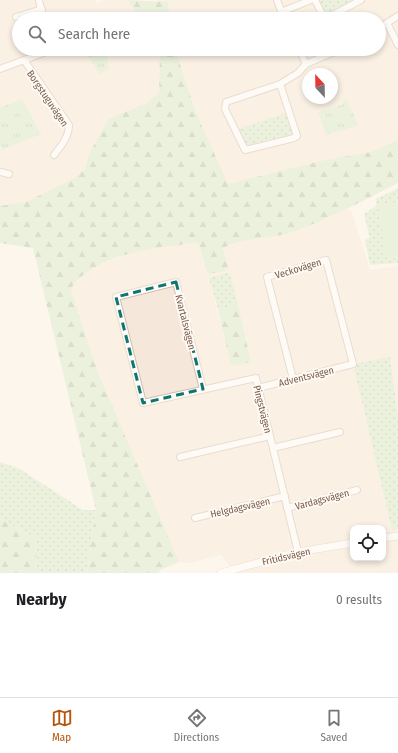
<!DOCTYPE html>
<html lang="en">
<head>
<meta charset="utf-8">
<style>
	:root { --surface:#fff; --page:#f6f6f6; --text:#202124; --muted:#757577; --line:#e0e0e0; --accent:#b45309 }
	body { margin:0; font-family:"Fira Sans Condensed",sans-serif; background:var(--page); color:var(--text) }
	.controls { position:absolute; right:12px; bottom:12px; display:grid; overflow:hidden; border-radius:8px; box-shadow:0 2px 6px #0003 }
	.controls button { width:36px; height:36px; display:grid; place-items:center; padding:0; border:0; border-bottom:1px solid var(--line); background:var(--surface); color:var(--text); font:20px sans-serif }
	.compass { position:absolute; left:302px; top:68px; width:36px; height:36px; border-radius:50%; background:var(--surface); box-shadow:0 2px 6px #0003; rotate:338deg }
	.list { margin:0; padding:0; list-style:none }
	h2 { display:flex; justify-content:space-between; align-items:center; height:52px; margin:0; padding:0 16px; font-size:17px }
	h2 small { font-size:13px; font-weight:400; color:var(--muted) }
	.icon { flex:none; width:22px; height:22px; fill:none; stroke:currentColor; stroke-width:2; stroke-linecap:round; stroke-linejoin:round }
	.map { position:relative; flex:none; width:398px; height:573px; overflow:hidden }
	.search { position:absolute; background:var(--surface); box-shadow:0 2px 6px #0003; left:12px; right:12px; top:12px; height:44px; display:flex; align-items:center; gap:10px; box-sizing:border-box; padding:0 14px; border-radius:22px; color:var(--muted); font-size:15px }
	.sheet { height:124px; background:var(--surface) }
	nav { display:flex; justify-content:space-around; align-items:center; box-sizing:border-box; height:56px; border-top:1px solid var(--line); background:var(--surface); font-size:11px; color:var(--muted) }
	nav a { display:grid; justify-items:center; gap:2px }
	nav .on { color:var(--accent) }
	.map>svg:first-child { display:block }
</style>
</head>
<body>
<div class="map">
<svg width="398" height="573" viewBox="0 0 398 573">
	<defs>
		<pattern id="grass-dots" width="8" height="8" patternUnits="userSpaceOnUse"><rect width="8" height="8" fill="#d8ecc9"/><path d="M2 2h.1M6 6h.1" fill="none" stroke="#b4c2a5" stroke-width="1.8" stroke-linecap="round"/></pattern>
		<pattern id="forest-firs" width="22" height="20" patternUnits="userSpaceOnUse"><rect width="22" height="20" fill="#d8ecc9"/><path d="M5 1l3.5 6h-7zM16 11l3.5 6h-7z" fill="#b4c2a5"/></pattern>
		<pattern id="park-tufts" width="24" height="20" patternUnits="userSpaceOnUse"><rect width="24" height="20" fill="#d8ecc9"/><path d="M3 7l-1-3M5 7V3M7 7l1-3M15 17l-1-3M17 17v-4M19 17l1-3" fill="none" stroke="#b4c2a5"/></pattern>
	</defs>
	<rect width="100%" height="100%" fill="#fdf6ec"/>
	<g fill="#f5e8da" fill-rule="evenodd">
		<path d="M0 0H95L97 4 104 0H128L139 19H19V49H103L88 56 109 69 106 49H160L159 92 146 104 109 118 89 154 85 169 75 178 62 186 26 202 3 206H0V145L2 150 22 99 0 108Z"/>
		<path d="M156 0H398V140L371 152 325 160 228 185 196 113 175 49H379V19H170L168 2H157ZM308 74H332V82L336 91 332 93V98H308ZM344 104 326 135 318 112Z"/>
		<path d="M348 209 352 213 370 270 398 266V417L391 363 353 364 392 530 398 529V573H232V569L221 555 189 563 179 562 97 370 71 290 72 284 94 266 132 253 198 242 208 274 228 267 223 248 239 241 263 237 326 219ZM230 274 251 361 231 366 209 278ZM353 528H383V558H353Z"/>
	</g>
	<g fill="url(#grass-dots)">
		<path d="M321 0H357L328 14 324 12 320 3Z"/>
		<path d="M287 113 293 130 292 136 247 146 238 129Z"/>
		<path d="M398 188V202L379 206 387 259 398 257V263L370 265 365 240 369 238V235L364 214 376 206V199Z"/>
		<path d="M227 273 230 274 238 305 218 310 209 278Z"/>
		<path d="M390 357 398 417V529L392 530 353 364Z"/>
		<path d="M0 462 20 469 83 510H96L87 573H37L36 538 0 519Z"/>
	</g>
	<g fill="url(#forest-firs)">
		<path d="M128 0 168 2 170 19H139Z"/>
		<path d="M160 49H175L196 113 228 184 325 160 371 152 398 140V183C363 201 329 219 292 232 268 240 248 236 223 248L228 267 225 271 208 274 198 242C160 249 113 250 82 276 77 280 73 283 71 290L97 370 179 562 160 570 159 573H87L96 510 33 248 0 243V206L26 202 75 178 85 169 89 154 109 118 146 104 159 92Z"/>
		<path d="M238 305 251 362 231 366 218 310Z"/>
		<path d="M0 519 36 538 37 573H0Z"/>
	</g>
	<g fill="url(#park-tufts)">
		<path d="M103 49H106L109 69 99 74 88 56Z"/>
		<path d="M346 98 358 124 357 126 326 135 318 112 344 104 343 100Z"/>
		<path d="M22 99 41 134 2 150 0 145V108Z"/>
	</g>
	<path fill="#d8ecc9" d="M398 202V257L387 259 378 206Z"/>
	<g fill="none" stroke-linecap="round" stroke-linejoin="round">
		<g stroke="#d1beb0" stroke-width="8">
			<g id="minor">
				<path d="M39 0 43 19"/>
				<path d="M277 0 284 19"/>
				<path d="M315 0 323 16 327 18 361 0"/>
				<path d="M281 12 311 0"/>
				<path d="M16 17 42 9"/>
				<path d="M387 23 398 45"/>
				<path d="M379 28 398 16"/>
				<path d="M299 49 306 64"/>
				<path d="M24 60 69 125C69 137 61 146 54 155"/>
				<path d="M0 69 46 52 48 49"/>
				<path d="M280 84 297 136 294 138 245 150 225 109 226 102 280 84 298 73 306 64 341 49"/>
				<path d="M0 172 9 174"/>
				<path d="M258 388 353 364 326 260 267 277 293 379"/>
				<path d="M203 389 176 282 116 297 143 403 256 378 298 552"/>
				<path d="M273 448 340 432"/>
				<path d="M180 457 270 436"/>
				<path d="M287 508 357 490"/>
				<path d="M195 518 285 496"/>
			</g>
		</g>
		<g stroke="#d1beb0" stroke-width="8">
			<g id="tertiary">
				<path d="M383 538 398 536"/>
				<path d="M221 573 298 552 353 543"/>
			</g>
		</g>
		<use href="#minor" stroke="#fff" stroke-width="6"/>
		<use href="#tertiary" stroke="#fff" stroke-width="7"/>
	</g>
	<path d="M0 0H398V573H0ZM176 282 203 389 143 403 116 297Z" fill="#fdf6ec" fill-opacity=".55" fill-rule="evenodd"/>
	<path fill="none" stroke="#0f766e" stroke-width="3" stroke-dasharray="8 5" stroke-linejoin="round" d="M176 282 203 389 143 403 116 297Z"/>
	<g text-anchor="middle" stroke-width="4" stroke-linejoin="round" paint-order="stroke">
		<g font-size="10" fill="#7a5c4d" stroke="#fffaf3">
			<text transform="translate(48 98) rotate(56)" y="4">Borgstuguvägen</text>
			<text transform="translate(298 268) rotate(-17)" y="4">Veckovägen</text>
			<text transform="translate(186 322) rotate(76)" y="4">Kvartalsvägen</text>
			<text transform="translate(306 376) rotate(-14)" y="4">Adventsvägen</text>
			<text transform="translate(263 409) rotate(76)" y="4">Pingstvägen</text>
			<text transform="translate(322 499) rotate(-15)" y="4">Vardagsvägen</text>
			<text transform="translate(240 507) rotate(-13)" y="4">Helgdagsvägen</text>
			<text transform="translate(286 556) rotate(-13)" y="4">Fritidsvägen</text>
		</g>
	</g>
</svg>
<div class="controls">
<button><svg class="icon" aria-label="locate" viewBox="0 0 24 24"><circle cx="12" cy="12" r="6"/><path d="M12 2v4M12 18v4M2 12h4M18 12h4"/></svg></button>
</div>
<svg class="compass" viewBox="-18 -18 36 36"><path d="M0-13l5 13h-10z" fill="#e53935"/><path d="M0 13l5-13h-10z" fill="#757577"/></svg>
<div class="search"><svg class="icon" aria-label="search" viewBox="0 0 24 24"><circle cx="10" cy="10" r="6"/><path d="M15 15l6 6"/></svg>Search here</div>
</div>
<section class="sheet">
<h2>Nearby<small>0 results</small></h2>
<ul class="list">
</ul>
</section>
<nav>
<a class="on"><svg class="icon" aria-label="map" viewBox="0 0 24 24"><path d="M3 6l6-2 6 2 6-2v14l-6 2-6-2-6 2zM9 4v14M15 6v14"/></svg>Map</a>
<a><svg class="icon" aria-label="directions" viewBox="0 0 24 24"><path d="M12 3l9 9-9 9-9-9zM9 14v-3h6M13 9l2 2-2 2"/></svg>Directions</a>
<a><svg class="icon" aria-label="saved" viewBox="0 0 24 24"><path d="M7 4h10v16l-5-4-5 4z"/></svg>Saved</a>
</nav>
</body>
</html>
